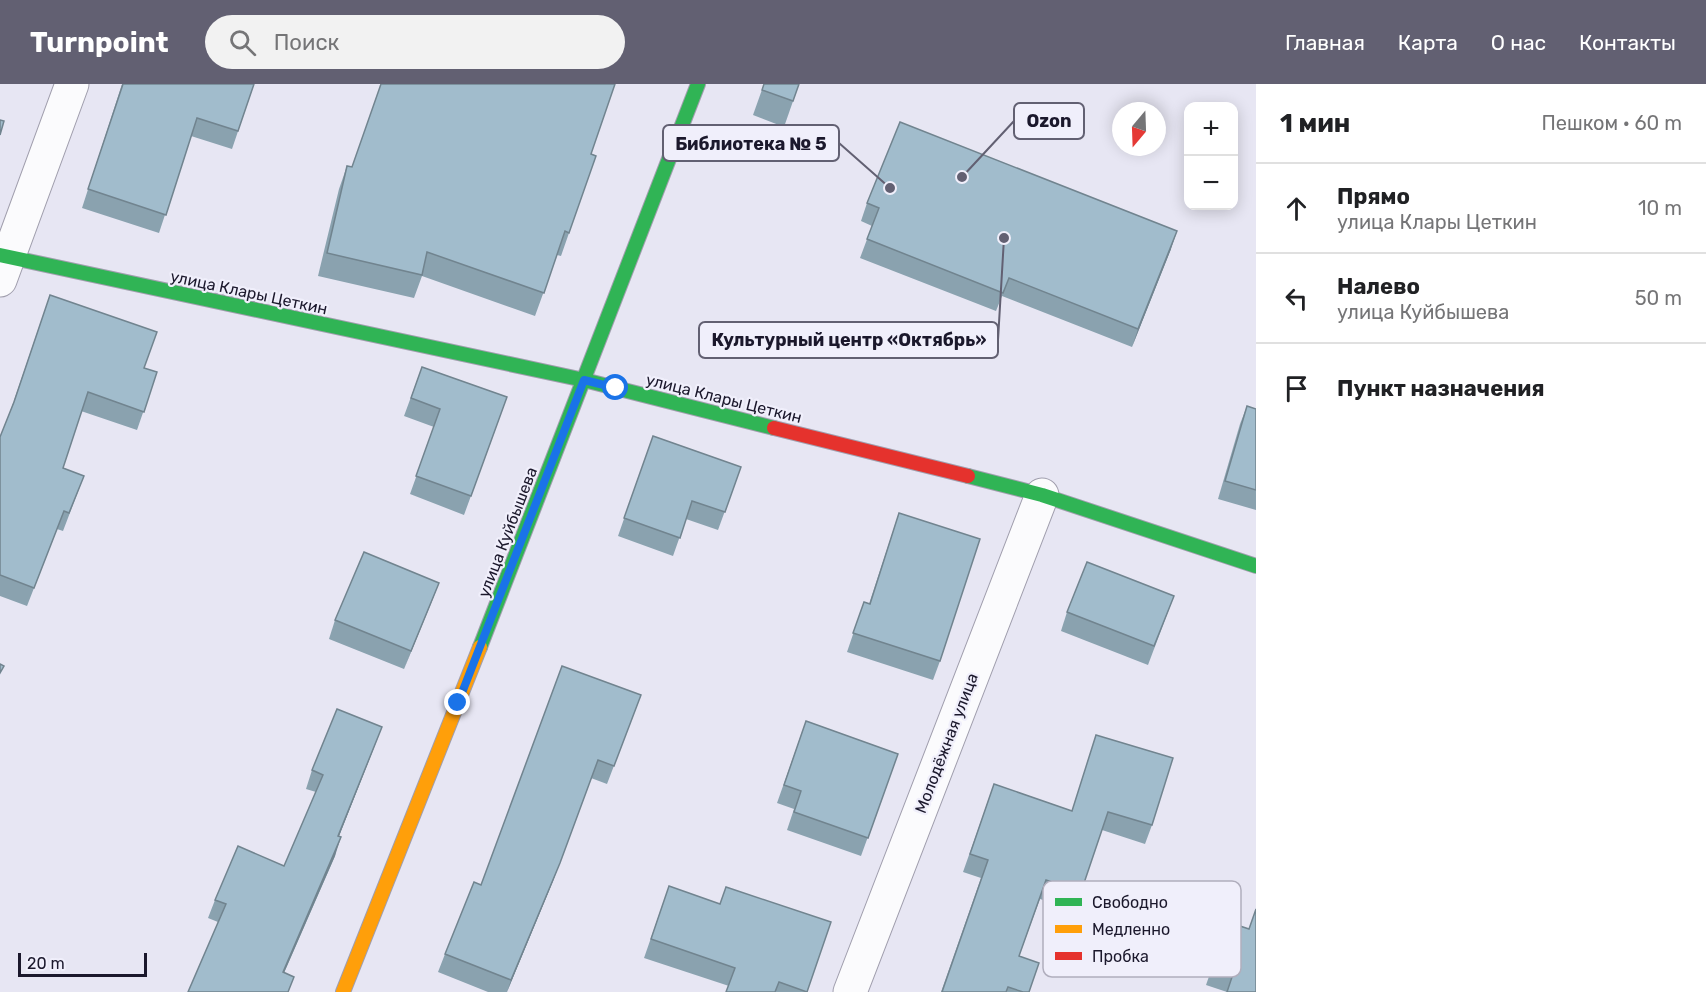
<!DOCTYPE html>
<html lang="ru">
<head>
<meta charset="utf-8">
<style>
	:root { --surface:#fff; --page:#f2f2f2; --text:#202124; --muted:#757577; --line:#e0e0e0; --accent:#626072 }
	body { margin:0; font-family:Rubik,sans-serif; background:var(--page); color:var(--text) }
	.controls { position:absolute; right:18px; top:18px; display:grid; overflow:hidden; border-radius:12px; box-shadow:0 3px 15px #0003 }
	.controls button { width:54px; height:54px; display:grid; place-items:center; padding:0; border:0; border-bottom:2px solid var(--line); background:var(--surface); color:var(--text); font:30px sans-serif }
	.compass { position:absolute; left:1112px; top:18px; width:54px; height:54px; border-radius:50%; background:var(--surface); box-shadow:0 3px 15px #0003; rotate:199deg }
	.scale { position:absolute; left:18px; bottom:15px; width:129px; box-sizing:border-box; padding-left:6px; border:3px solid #1b182c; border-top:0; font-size:16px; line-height:21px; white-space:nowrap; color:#1b182c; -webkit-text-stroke:4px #f0effb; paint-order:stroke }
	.stop { position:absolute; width:18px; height:18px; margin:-14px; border:4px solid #1a73e8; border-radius:50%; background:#fff }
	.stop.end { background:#1a73e8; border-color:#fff; box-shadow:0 2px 6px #0008 }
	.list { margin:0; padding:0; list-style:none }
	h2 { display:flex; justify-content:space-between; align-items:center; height:78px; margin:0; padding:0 24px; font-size:26px }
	h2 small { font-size:20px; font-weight:400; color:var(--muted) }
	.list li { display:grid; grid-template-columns:39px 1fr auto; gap:18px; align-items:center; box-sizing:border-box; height:90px; padding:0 24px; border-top:2px solid var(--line) }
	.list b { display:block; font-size:22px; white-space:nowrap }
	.list p { margin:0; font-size:20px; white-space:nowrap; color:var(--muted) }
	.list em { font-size:20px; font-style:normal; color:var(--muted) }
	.icon { flex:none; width:33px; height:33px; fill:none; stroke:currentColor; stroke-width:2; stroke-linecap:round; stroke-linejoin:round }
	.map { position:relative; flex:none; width:1256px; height:908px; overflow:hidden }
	header { display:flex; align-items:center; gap:36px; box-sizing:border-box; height:84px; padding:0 30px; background:var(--accent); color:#fff }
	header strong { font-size:28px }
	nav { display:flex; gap:33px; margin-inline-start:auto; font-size:21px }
	.search { width:420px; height:54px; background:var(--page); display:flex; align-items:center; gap:15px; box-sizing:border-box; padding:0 21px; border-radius:33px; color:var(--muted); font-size:22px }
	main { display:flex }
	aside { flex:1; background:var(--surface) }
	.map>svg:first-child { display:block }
</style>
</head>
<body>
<header>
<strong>Turnpoint</strong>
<div class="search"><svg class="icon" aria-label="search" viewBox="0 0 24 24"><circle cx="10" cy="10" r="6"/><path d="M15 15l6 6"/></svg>Поиск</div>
<nav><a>Главная</a><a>Карта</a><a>О нас</a><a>Контакты</a></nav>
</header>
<main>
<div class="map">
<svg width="1256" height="908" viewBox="0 0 1256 908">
	<rect width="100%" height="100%" fill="#e7e6f3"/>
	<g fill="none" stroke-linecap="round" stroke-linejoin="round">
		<g stroke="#a09ead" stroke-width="35">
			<g id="street">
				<path d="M0 196 72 0"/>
				<path d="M850 908 1042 411"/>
			</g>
		</g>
		<g stroke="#a09ead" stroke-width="16">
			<g id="fast">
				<path d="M0 171 584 296 774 344"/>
				<path d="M968 392 1042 411 1256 482"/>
				<path d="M480 563 698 0"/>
			</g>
		</g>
		<g stroke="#a09ead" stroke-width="16">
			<path id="slow" d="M343 908 480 563"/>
		</g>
		<g stroke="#a09ead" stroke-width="16">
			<path id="jam" d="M774 344 968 392"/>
		</g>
		<use href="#street" stroke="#fbfbfd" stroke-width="33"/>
		<use href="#fast" stroke="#30b455" stroke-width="14"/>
		<use href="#slow" stroke="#ff9f0a" stroke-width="14"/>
		<use href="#jam" stroke="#e5322d" stroke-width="14"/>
	</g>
	<g fill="#8aa2af">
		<path d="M122 0H254L232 65 191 52 159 149 82 124Z"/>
		<path d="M764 0H799L784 43 753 31Z"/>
		<path d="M591 70 569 149 561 172 557 171 535 232 422 192 414 214 318 192 339 105 347 82 352 83Z"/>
		<path d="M867 119 1171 165 1132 263 1002 212 996 227 860 174 872 142 861 137Z"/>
		<path d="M50 211 144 284 157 288 137 346 81 327 63 384 84 392 63 447 57 445 27 522 0 512V353L10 328Z"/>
		<path d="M422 283 507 313 464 431 410 410 434 343 404 332Z"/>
		<path d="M1247 322 1256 325V426L1218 415 1240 340Z"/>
		<path d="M653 352 741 383 718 446 686 435 673 472 618 452Z"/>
		<path d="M899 429 940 577 933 596 847 568 864 518 869 520Z"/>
		<path d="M439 499 404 585 329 555 335 536Z"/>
		<path d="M1174 512 1148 581 1061 547 1067 528Z"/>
		<path d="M641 611 607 700 591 694 553 797 507 908H488L438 888 445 870 481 801Z"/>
		<path d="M806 637 898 670 861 772 787 746 794 725 777 719Z"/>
		<path d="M1096 651 1152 741 1145 760 1102 746 1074 826 1040 815 1019 872 1029 908H941L981 794 963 788 994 700 1072 727Z"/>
		<path d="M375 661 339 752 335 772 284 889 218 838 208 834 215 816 284 782 316 708 306 705 312 686Z"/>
		<path d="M669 802 807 908H726L729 902 644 874Z"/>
		<path d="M1228 838 1249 845 1256 908H1227L1206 901Z"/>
	</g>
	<g fill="#71848f">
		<path d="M1177 147 1171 165 1132 263 1138 245Z"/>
		<path d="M439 499 432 517 404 585 411 567Z"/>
		<path d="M382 643 375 661 332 770 338 752Z"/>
		<path d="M598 676 553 797 507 908 511 896Z"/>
		<path d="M341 753 335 772 276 907 283 888Z"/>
	</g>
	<g fill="#a1bccc" stroke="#71848f" stroke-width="1.5">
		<path d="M123 0H254L238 47 197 34 166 131 88 105Z"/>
		<path d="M381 0H615L591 70 596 72 569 149 565 147 544 209 427 168 422 191 327 169 347 82 352 83Z"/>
		<path d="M764 0H799L793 17 762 6Z"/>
		<path d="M0 36 4 37 0 51Z"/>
		<path d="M900 38 1177 147 1138 245 1009 194 1003 209 867 155 879 124 867 119Z"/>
		<path d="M50 211 157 248 144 284 157 288 144 328 88 308 63 384 84 392 69 429 64 427 34 504 0 491V353L14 318Z"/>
		<path d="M422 283 507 313 471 412 416 392 440 325 411 314Z"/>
		<path d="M1247 322 1256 325V406L1225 397Z"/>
		<path d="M653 352 741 383 725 428 692 417 680 454 624 434Z"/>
		<path d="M899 429 980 455 940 577 853 549 864 518 870 520Z"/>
		<path d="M364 468 439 499 411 567 335 536Z"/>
		<path d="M1087 478 1174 512 1154 562 1067 528Z"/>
		<path d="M0 580 4 582 0 589Z"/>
		<path d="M562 582 641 611 614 682 598 676 560 779 511 896 445 870 474 798 481 801Z"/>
		<path d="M337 625 382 643 338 752 341 753 283 888 294 893 288 908H188L226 820 215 816 238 762 284 782 323 691 312 686Z"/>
		<path d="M806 637 898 670 868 754 794 728 801 707 784 701Z"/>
		<path d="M1096 651 1173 674 1152 741 1108 728 1081 808 1046 796 1019 872 1039 879 1029 908H1023L1008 903 1006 908H942L988 776 970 770 994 700 1072 727Z"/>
		<path d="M669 802 720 820 726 803 831 838 807 908 779 898 775 908H726L735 884 651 855Z"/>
		<path d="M1256 825V908H1227L1233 890 1213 883 1228 838 1249 845Z"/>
	</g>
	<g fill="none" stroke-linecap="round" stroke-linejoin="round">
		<path stroke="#1a73e8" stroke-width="8" d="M458 619 584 296 616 304"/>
	</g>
	<g text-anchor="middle" stroke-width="4.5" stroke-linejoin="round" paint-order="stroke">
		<g font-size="16" fill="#1b182c" stroke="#f0effb">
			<text transform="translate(249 208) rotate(12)" y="6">улица Клары Цеткин</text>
			<text transform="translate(724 314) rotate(14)" y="6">улица Клары Цеткин</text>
			<text transform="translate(507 448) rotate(-69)" y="6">улица Куйбышева</text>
			<text transform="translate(946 659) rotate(-69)" y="6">Молодёжная улица</text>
		</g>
	</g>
	<rect x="1043" y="797" width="198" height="96" rx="9" fill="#f0effb" stroke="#b0aebd" stroke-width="1.5"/>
	<rect x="1055" y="814" width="27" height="8" fill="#30b455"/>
	<rect x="1055" y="841" width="27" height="8" fill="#ff9f0a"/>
	<rect x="1055" y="868" width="27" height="8" fill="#e5322d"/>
	<g font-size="16" fill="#1b182c">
		<text x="1092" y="824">Свободно</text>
		<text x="1092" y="851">Медленно</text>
		<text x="1092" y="878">Пробка</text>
	</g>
	<path fill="none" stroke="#626072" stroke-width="2" d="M962 93L1014 37M890 104L839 59M1004 154L998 256"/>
	<g fill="#626072" stroke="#f0effb" stroke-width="2">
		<circle cx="962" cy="93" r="6"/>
		<circle cx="890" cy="104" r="6"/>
		<circle cx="1004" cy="154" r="6"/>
	</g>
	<g fill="#f0effb" stroke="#626072" stroke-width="2">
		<rect x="1014" y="19" width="70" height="36" rx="6"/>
		<rect x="663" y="41" width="176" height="36" rx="6"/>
		<rect x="699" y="238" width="299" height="36" rx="6"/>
	</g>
	<g font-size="18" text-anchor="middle" font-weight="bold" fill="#1b182c">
		<text x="1049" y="43">Ozon</text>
		<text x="751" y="66">Библиотека № 5</text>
		<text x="849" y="262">Культурный центр «Октябрь»</text>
	</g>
</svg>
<div class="controls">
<button>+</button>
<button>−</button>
</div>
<svg class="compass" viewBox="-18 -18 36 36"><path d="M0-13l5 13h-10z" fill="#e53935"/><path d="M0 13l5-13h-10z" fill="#757577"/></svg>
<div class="scale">20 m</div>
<div class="stop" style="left:616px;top:304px"></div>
<div class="stop end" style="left:458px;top:619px"></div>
</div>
<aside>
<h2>1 мин<small>Пешком · 60 m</small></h2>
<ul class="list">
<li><svg class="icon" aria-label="ahead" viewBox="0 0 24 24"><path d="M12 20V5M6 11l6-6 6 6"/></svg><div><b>Прямо</b><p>улица Клары Цеткин</p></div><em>10 m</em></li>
<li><svg class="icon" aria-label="left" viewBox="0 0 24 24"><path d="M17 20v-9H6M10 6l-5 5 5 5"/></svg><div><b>Налево</b><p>улица Куйбышева</p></div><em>50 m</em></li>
<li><svg class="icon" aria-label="arrive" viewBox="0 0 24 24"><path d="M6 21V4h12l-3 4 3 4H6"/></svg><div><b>Пункт назначения</b></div></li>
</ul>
</aside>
</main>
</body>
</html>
